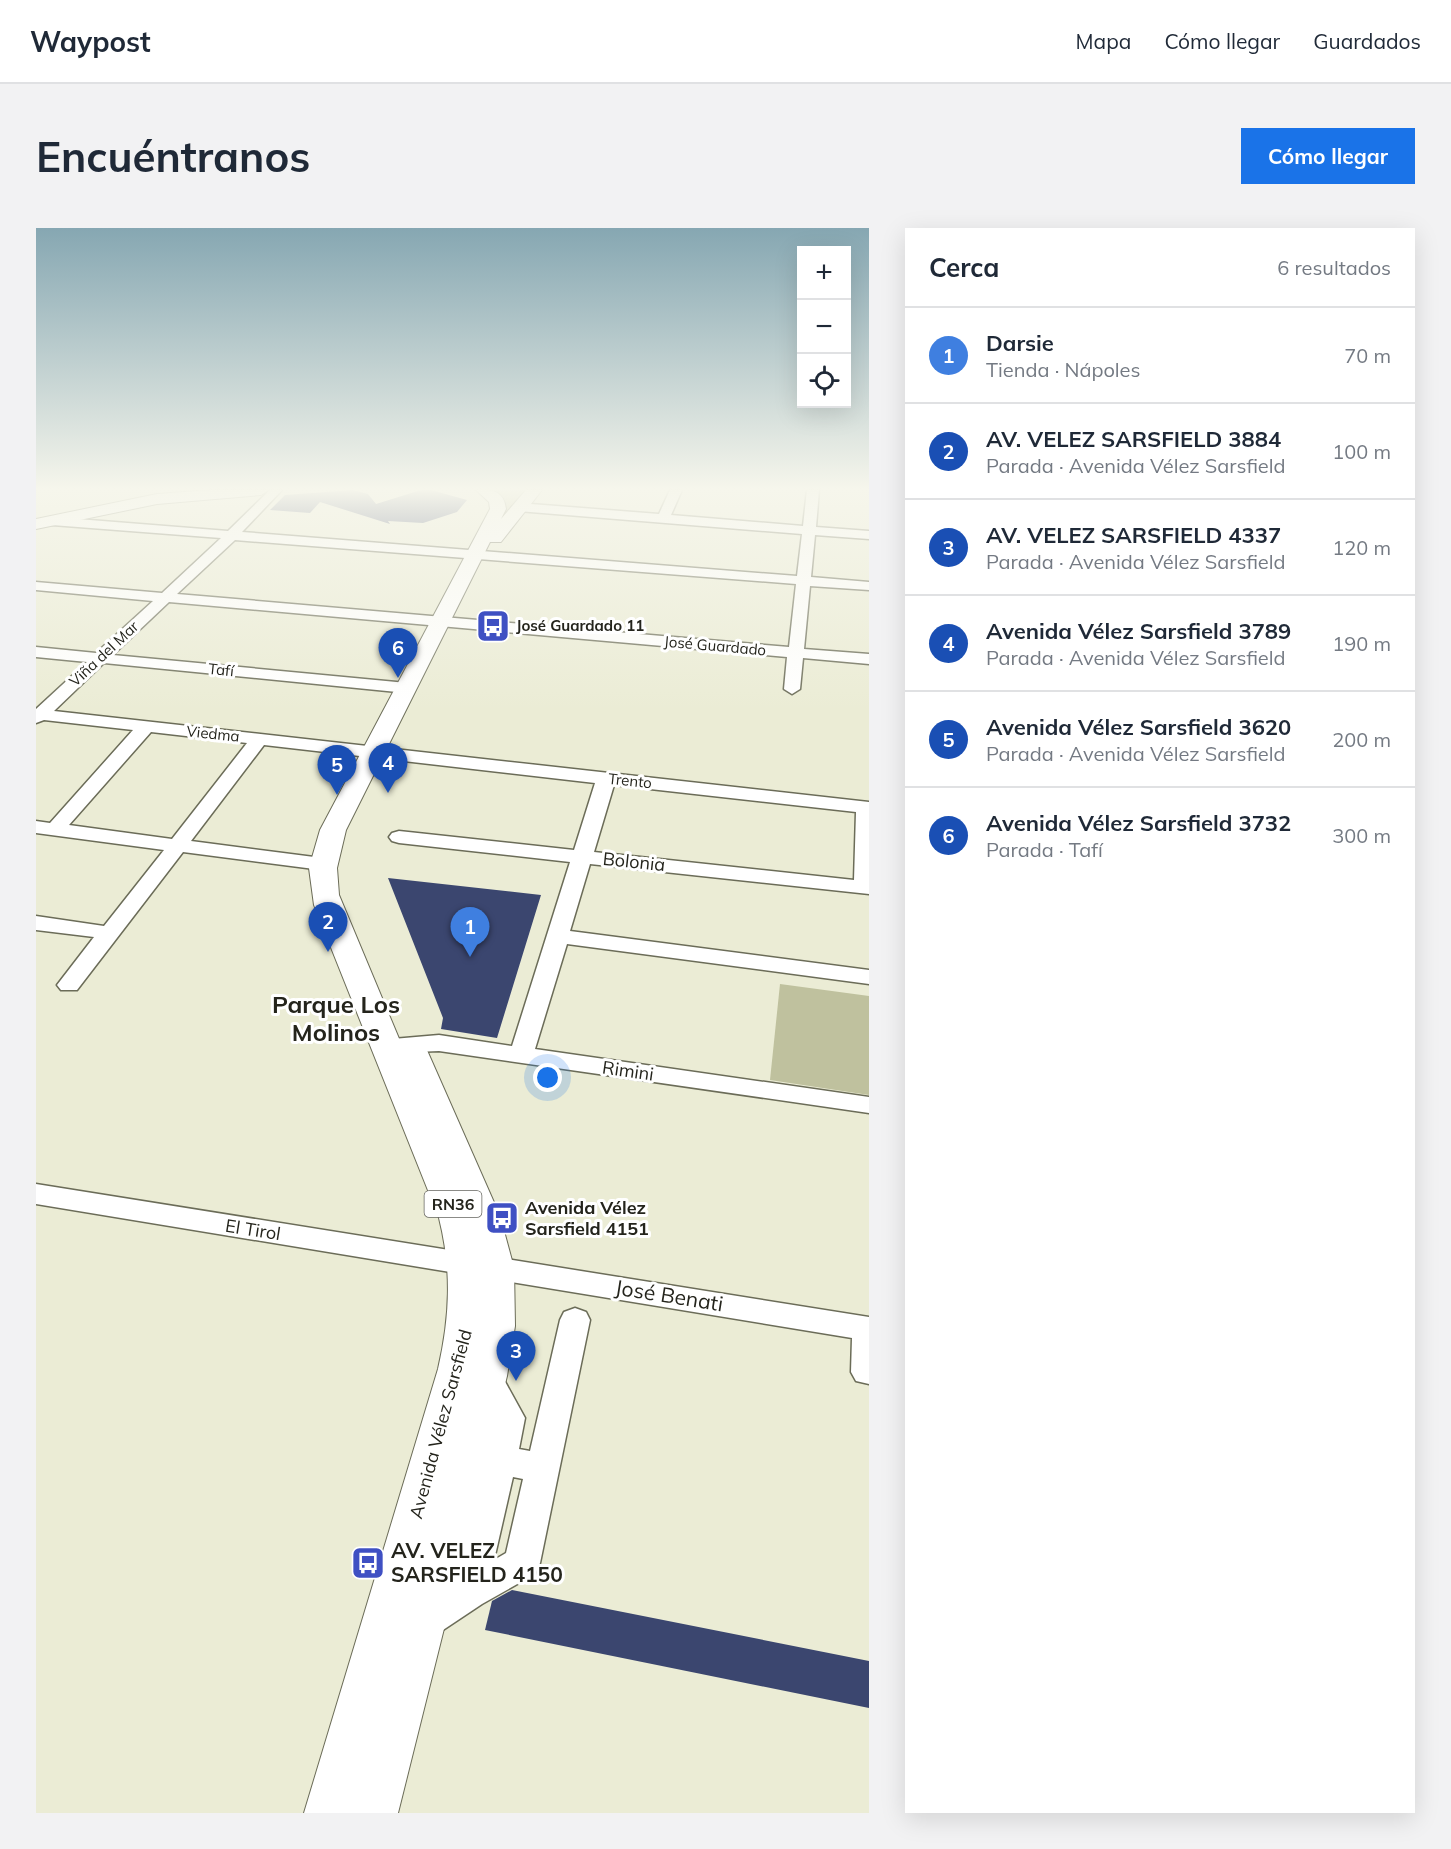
<!DOCTYPE html>
<html lang="es">
<head>
<meta charset="utf-8">
<style>
	:root { --surface:#fff; --page:#f2f2f3; --text:#1f2937; --muted:#747a83; --line:#e0e1e3; --accent:#1a73e8 }
	body { margin:0; font-family:Mulish,sans-serif; background:var(--page); color:var(--text) }
	.controls { position:absolute; right:18px; top:18px; display:grid; overflow:hidden; border-radius:0px; box-shadow:0 6px 24px #0002 }
	.controls button { width:54px; height:54px; display:grid; place-items:center; padding:0; border:0; border-bottom:2px solid var(--line); background:var(--surface); color:var(--text); font:30px sans-serif }
	.you { position:absolute; left:512px; top:850px; width:21px; height:21px; margin:-15px; border:4px solid #fff; border-radius:50%; background:#1a73e8; box-shadow:0 0 0 9px #1a73e833 }
	.badge { display:grid; place-items:center; width:39px; height:39px; border-radius:50%; background:var(--accent); color:#fff; font-size:20px; font-weight:700 }
	.pin { position:absolute; translate:-50% -50px; filter:drop-shadow(0 2px 3px #0008) }
	.pin::after { content:''; position:absolute; top:32px; width:21px; height:18px; background:inherit; clip-path:polygon(0 0,100% 0,50% 100%) }
	.list { margin:0; padding:0; list-style:none }
	h2 { display:flex; justify-content:space-between; align-items:center; height:78px; margin:0; padding:0 24px; font-size:26px }
	h2 small { font-size:20px; font-weight:400; color:var(--muted) }
	.list li { display:grid; grid-template-columns:39px 1fr auto; gap:18px; align-items:center; box-sizing:border-box; height:96px; padding:0 24px; border-top:2px solid var(--line) }
	.list b { display:block; font-size:22px; white-space:nowrap }
	.list p { margin:0; font-size:20px; white-space:nowrap; color:var(--muted) }
	.list em { font-size:20px; font-style:normal; color:var(--muted) }
	.icon { flex:none; width:33px; height:33px; fill:none; stroke:currentColor; stroke-width:2; stroke-linecap:round; stroke-linejoin:round }
	.map { position:relative; flex:none; width:833px; height:1585px; overflow:hidden; border-radius:0px }
	header { display:flex; align-items:center; gap:36px; box-sizing:border-box; height:84px; padding:0 30px; background:var(--surface); border-bottom:2px solid var(--line) }
	header strong { font-size:28px }
	nav { display:flex; gap:33px; margin-inline-start:auto; font-size:21px }
	.intro { display:flex; align-items:center; justify-content:space-between; box-sizing:border-box; height:144px; padding:0 36px }
	h1 { margin:0; font-size:42px }
	.button { padding:15px 27px; border-radius:0px; background:var(--accent); color:#fff; font-size:21px; font-weight:700 }
	main { display:flex; gap:36px; padding:0 36px }
	aside { flex:1; background:var(--surface); border-radius:0px; box-shadow:0 6px 24px #0002 }
	.map>svg:first-child { display:block }
</style>
</head>
<body>
<header>
<strong>Waypost</strong>
<nav><a>Mapa</a><a>Cómo llegar</a><a>Guardados</a></nav>
</header>
<div class="intro"><h1>Encuéntranos</h1><a class="button">Cómo llegar</a></div>
<main>
<div class="map">
<svg width="833" height="1585" viewBox="0 0 833 1585">
	<rect width="100%" height="100%" fill="#ebecd5"/>
	<g fill="#bfc19e">
		<path d="M458 262H491L461 296 470 276 467 269Z"/>
		<path d="M744 756 833 768V867L734 852Z"/>
	</g>
	<g fill="#3b466f">
		<path d="M317 262 332 266 340 276 385 262H395L431 272 421 284 387 295 352 293 354 296 284 274 274 285 234 282 249 267Z"/>
		<path d="M352 650 505 667 461 810 405 801 407 790Z"/>
		<path d="M476 1362 833 1433V1480L449 1402 456 1373Z"/>
	</g>
	<g fill="none" stroke-linecap="round" stroke-linejoin="round">
		<g stroke="#6b6c58" stroke-width="3">
			<g id="minor">
				<path d="M234 262H246L206 304 761 348 766 306 482 283 476 279 482 275 623 286 634 262H646L635 287 767 298 771 262H783L780 299 833 303V311L779 307 775 349 833 354V362L774 358 768 421 833 426V436L767 430 764 461 756 466 748 461 751 429 133 374 77 427 371 455 379 460 371 465 68 435 18 483 833 574V666L554 636 534 703 833 742V756L531 716 499 821 833 869V885L403 823 354 825 345 822 342 817 345 812 403 807 476 818 534 634 363 615 356 613 353 609 356 605 363 603 538 622 559 555 228 517 155 613 286 630 293 632 296 636 293 640 286 642 147 624 41 762H25L21 757 58 709 0 702V688L68 698 128 622 0 605V593L14 595 97 502 8 492 0 495V481L51 434 0 429V419L60 425 117 373 0 362V354L126 365 185 310 16 297 9 293 16 289 192 303ZM199 312 760 356 753 419 141 366ZM115 504 211 515 136 611 33 597ZM578 557 820 584 818 652 558 624Z"/>
				<path d="M0 956 833 1089V1156L820 1153 815 1144 816 1110 0 976Z"/>
				<path d="M539 1080 550 1084 554 1092 504 1335 499 1346 446 1376 401 1406 388 1411 375 1406 369 1394 375 1382 417 1354 457 1190 434 1148 439 1139 450 1135 461 1139 489 1190 483 1221 494 1223 524 1092 528 1084ZM477 1249 487 1251 470 1325 458 1332Z"/>
			</g>
		</g>
		<g stroke="#6b6c58" stroke-width="2">
			<g id="major">
				<path d="M174 262H233L225 267 121 276 0 301V291L121 266Z"/>
				<path d="M440 262C456 261 468 263 470 281L465 291 490 262H506L465 314H454L310 602 301 640 303 667 364 813 374 810 385 813 390 820 464 988 478 1040 479 1098 471 1148 362 1585H268L402 1141C414 1089 416 1042 403 990L278 677 273 640 284 602 454 281 453 274Z"/>
			</g>
		</g>
		<use href="#minor" fill="#fff" fill-rule="evenodd"/>
		<use href="#major" fill="#fff" fill-rule="evenodd"/>
	</g>
	<linearGradient id="sky" x2="0" y2="1"><stop stop-color="#86a7b2"/><stop offset="0.54" stop-color="#f6f6ec"/><stop offset="1" stop-color="#f6f6ec" stop-opacity="0"/></linearGradient>
	<rect width="833" height="483" fill="url(#sky)"/>
	<defs>
		<g id="bus-square" transform="scale(1.725)"><rect x="-9" y="-9" width="18" height="18" rx="4" fill="#3f50c3" stroke="#fff"/><path d="M-5-6H5V4H4V6H2V4H-2V6H-4V4H-5ZM-3.5-4V0h7V-4ZM-3.5 1.2v1.5H-2V1.2ZM2 1.2v1.5H3.5V1.2Z" fill="#fff"/></g>
	</defs>
	<g fill-rule="evenodd">
		<use href="#bus-square" x="457" y="398"/>
		<use href="#bus-square" x="466" y="990"/>
		<use href="#bus-square" x="332" y="1335"/>
	</g>
	<g text-anchor="middle" stroke-width="6" stroke-linejoin="round" paint-order="stroke">
		<g font-size="15" font-weight="bold" fill="#24241c" stroke="#fff" text-anchor="start">
			<text x="480" y="403">José Guardado 11</text>
		</g>
		<g font-size="15" fill="#24241c" stroke="#fff">
			<text transform="translate(679 418) rotate(5)" y="5">José Guardado</text>
			<text transform="translate(68 426) rotate(-43)" y="5">Viña del Mar</text>
			<text transform="translate(185 442) rotate(6)" y="5">Tafí</text>
			<text transform="translate(177 506) rotate(6)" y="5">Viedma</text>
			<text transform="translate(594 553) rotate(6)" y="5">Trento</text>
		</g>
		<rect fill="#fff" stroke="#666660" stroke-width="1.5" x="388.5" y="963" width="57" height="26" rx="4.5"/>
		<g font-size="16" font-weight="bold" fill="#24241c">
			<text x="417" y="982">RN36</text>
		</g>
		<g font-size="18" fill="#24241c" stroke="#fff">
			<text transform="translate(598 634) rotate(6)" y="6">Bolonia</text>
			<text transform="translate(592 843) rotate(8)" y="6">Rimini</text>
			<text transform="translate(217 1002) rotate(9)" y="6">El Tirol</text>
			<text transform="translate(405 1196) rotate(-75)" y="6">Avenida Vélez Sarsfield</text>
		</g>
		<g font-size="18" font-weight="bold" fill="#24241c" stroke="#fff" text-anchor="start">
			<text x="489" y="986">Avenida Vélez<tspan x="489" dy="21">Sarsfield 4151</tspan></text>
		</g>
		<g font-size="21" fill="#24241c" stroke="#fff">
			<text transform="translate(633 1068) rotate(9)" y="7">José Benati</text>
		</g>
		<g font-size="21" font-weight="bold" fill="#24241c" stroke="#fff" text-anchor="start">
			<text x="355" y="1330">AV. VELEZ<tspan x="355" dy="24">SARSFIELD 4150</tspan></text>
		</g>
		<g font-size="24" font-weight="bold" fill="#24241c" stroke="#fff">
			<text x="300" y="785">Parque Los<tspan x="300" dy="28">Molinos</tspan></text>
		</g>
	</g>
</svg>
<div class="controls">
<button>+</button>
<button>−</button>
<button><svg class="icon" aria-label="locate" viewBox="0 0 24 24"><circle cx="12" cy="12" r="6"/><path d="M12 2v4M12 18v4M2 12h4M18 12h4"/></svg></button>
</div>
<div class="you"></div>
<div class="pin badge" style="left:434px;top:729px;background:#3f7fe0">1</div>
<div class="pin badge" style="left:292px;top:724px;background:#1a4fb4">2</div>
<div class="pin badge" style="left:480px;top:1153px;background:#1a4fb4">3</div>
<div class="pin badge" style="left:352px;top:565px;background:#1a4fb4">4</div>
<div class="pin badge" style="left:301px;top:567px;background:#1a4fb4">5</div>
<div class="pin badge" style="left:362px;top:450px;background:#1a4fb4">6</div>
</div>
<aside>
<h2>Cerca<small>6 resultados</small></h2>
<ul class="list">
<li><span class="badge" style="background:#3f7fe0">1</span><div><b>Darsie</b><p>Tienda · Nápoles</p></div><em>70 m</em></li>
<li><span class="badge" style="background:#1a4fb4">2</span><div><b>AV. VELEZ SARSFIELD 3884</b><p>Parada · Avenida Vélez Sarsfield</p></div><em>100 m</em></li>
<li><span class="badge" style="background:#1a4fb4">3</span><div><b>AV. VELEZ SARSFIELD 4337</b><p>Parada · Avenida Vélez Sarsfield</p></div><em>120 m</em></li>
<li><span class="badge" style="background:#1a4fb4">4</span><div><b>Avenida Vélez Sarsfield 3789</b><p>Parada · Avenida Vélez Sarsfield</p></div><em>190 m</em></li>
<li><span class="badge" style="background:#1a4fb4">5</span><div><b>Avenida Vélez Sarsfield 3620</b><p>Parada · Avenida Vélez Sarsfield</p></div><em>200 m</em></li>
<li><span class="badge" style="background:#1a4fb4">6</span><div><b>Avenida Vélez Sarsfield 3732</b><p>Parada · Tafí</p></div><em>300 m</em></li>
</ul>
</aside>
</main>
</body>
</html>
